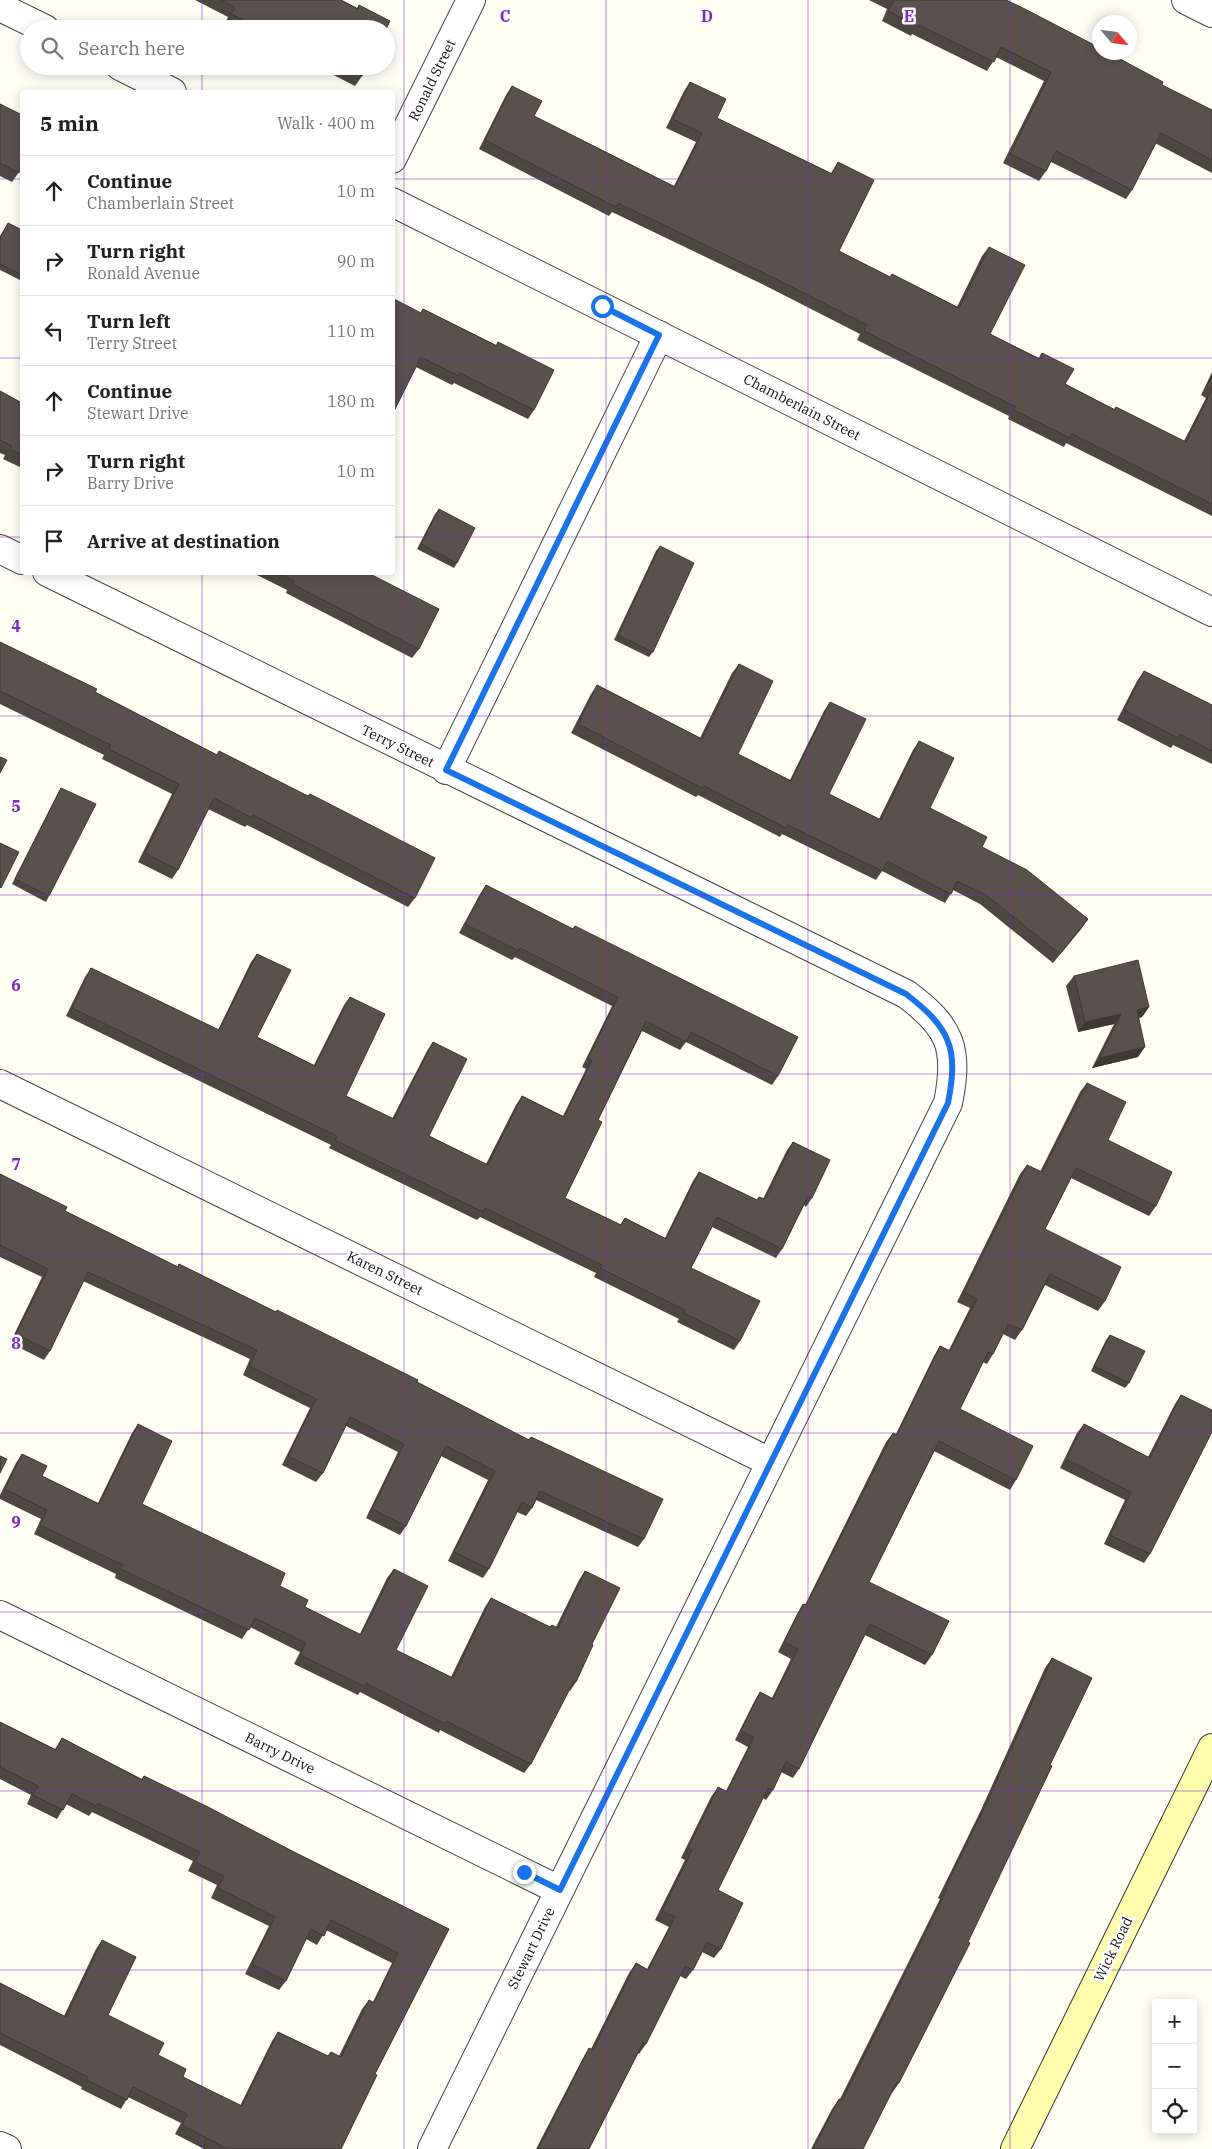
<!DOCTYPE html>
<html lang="en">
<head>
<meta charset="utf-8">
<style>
	:root { --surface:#fff; --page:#f6f6f6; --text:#202124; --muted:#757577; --line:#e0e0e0 }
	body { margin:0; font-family:"IBM Plex Serif",serif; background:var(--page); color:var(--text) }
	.controls { position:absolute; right:15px; bottom:15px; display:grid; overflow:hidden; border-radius:5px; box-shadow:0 2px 12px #0003 }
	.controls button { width:45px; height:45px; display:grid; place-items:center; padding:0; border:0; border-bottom:1px solid var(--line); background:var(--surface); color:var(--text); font:25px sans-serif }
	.compass { position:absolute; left:1092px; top:15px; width:45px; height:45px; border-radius:50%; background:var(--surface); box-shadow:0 2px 12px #0003; rotate:118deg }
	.stop { position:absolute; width:15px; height:15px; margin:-11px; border:4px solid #1a73e8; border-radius:50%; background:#fff }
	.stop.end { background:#1a73e8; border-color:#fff; box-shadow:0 1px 5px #0008 }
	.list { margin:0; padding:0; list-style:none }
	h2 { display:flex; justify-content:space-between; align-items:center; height:65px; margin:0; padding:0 20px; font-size:21px }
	h2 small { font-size:16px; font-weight:400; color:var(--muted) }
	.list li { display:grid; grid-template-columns:32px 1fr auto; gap:15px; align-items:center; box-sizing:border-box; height:70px; padding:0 20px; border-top:1px solid var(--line) }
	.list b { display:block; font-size:19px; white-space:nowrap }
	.list p { margin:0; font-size:16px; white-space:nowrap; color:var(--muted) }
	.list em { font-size:16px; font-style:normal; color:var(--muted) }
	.icon { flex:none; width:28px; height:28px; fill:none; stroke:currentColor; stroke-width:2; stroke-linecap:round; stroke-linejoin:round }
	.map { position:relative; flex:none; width:1212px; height:2149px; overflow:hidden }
	.search { position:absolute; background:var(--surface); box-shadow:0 2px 12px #0003; left:20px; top:20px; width:375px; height:55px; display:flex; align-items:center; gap:12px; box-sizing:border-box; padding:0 18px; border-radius:28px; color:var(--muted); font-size:19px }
	.panel { position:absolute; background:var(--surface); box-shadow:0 2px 12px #0003; left:20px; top:90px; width:375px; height:485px; border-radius:5px }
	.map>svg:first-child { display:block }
</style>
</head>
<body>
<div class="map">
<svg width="1212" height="2149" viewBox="0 0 1212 2149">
	<rect width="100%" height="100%" fill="#fffef3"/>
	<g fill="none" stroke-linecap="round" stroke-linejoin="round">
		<g stroke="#434343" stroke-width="30">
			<g id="street">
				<path d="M1186 0 1212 13"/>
				<path d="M0 7 45 29"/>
				<path d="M120 66 172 92"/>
				<path d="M392 159 471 0"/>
				<path d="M392 202 1212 612"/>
				<path d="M0 549 22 560"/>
				<path d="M47 572 906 994C951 1027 959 1049 948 1103L432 2149"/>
				<path d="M446 770 659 335"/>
				<path d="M0 1084 770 1462"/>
				<path d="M0 1615 559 1890"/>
				<path d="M0 2146 7 2149"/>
			</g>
		</g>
		<g stroke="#323232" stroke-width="30">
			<path id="secondary" d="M1015 2149 1212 1748"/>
		</g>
		<use href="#street" stroke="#fff" stroke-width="28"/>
		<use href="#secondary" stroke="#fffeae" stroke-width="28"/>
	</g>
	<g fill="#4d4741">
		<path d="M195 0H341L357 8 359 5 386 29H235L225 23 228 17Z"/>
		<path d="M869 0H1006L1162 85 1212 110V173L1155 143 1132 190 1126 199 1051 162 1046 171 1039 181 1003 163 1044 81 996 57 987 71 912 34 911 36 882 21 887 9Z"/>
		<path d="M316 66H367L362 76 355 86Z"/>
		<path d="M690 82 717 118 831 173 838 162 839 251 890 277 892 274 957 307 982 256 989 247 990 334 1039 358 1042 353 1065 384 1114 409 1116 407 1184 441 1206 398 1201 395 1212 372V516L1066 443 1064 447 1008 419 1009 416 857 340 860 334 766 286 612 212 609 216 479 149 506 95 512 86 534 116 674 186 696 142 666 128 684 91Z"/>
		<path d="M0 104 22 115V170L21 169 12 182 0 176Z"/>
		<path d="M8 223 22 230V277L20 280 0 270V236Z"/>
		<path d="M423 309 496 345 498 342 534 410 528 419 454 383 452 385 416 367 421 312Z"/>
		<path d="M0 391 22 403V468L3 459 5 455 0 453Z"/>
		<path d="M439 509 457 563 454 568 417 549 435 514Z"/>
		<path d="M660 546 653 652 649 657 614 640 656 551Z"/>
		<path d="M251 572H366L419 649 412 658 286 593 287 590Z"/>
		<path d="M0 642 95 692 217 755 219 751 415 898 408 907 247 825 245 827 208 809 178 870 172 879 138 862 172 794 102 759 104 755 0 704Z"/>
		<path d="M739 664 738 754 790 780 824 711 830 702 829 794 879 819 913 750 919 741 930 808 982 847 1088 919 1053 963 980 904 953 890 945 903 882 871 876 880 782 834 780 837 698 795 696 797 571 733 591 694 597 685 700 738 732 673Z"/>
		<path d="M1144 671 1212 705V764L1173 745 1171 748 1117 720 1137 681Z"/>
		<path d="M61 788 49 896 46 902 12 884 58 793Z"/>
		<path d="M486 885 573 929 575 926 778 1076 772 1085 686 1042 680 1050 642 1031 598 1120 565 1198 620 1225 625 1218 665 1238 693 1181 699 1172 757 1200 759 1197 763 1199 787 1150 793 1142 812 1198 806 1207 804 1205 782 1249 776 1258 712 1227 691 1268 740 1341 734 1350 677 1322 679 1319 594 1277 596 1273 480 1217 477 1220 329 1148 331 1145 66 1016 85 977 91 968 218 1030 251 962 257 954V1037L314 1065 344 1005 350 997 346 1096 392 1119 427 1051 433 1042 429 1136 486 1164 516 1105 522 1096 563 1116 586 1069 582 1067 612 1006 515 957 512 960 459 933 480 894Z"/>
		<path d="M1074 976 1149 1007 1142 1017 1139 1018 1138 1057 1092 1068 1114 1024 1078 1032 1066 986Z"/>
		<path d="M1087 1083 1108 1140 1156 1206 1149 1216 1071 1178 1045 1229 1105 1301 1098 1311 1045 1285 1022 1330 1015 1340 1003 1334 993 1354 987 1364 983 1362 960 1409 1016 1480 1010 1490 934 1451 869 1582 932 1655 925 1665 865 1635 799 1769 793 1778 781 1772 773 1790 766 1800 763 1798 718 1890 721 1949 714 1958 702 1952 693 1970 686 1979 680 1976 646 2044 639 2054 638 2053 589 2149H536L583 2058 589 2048 591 2049 629 1973 636 1963 647 1969 669 1927 655 1920 685 1860 681 1858 711 1797 718 1787 726 1791 748 1747 735 1740 754 1702 760 1692 772 1698 791 1659 778 1652 797 1614 803 1604 805 1605 886 1442 893 1433 896 1434 934 1356 940 1346 949 1350 970 1308 957 1302 1020 1174 1027 1165 1040 1172 1080 1092Z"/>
		<path d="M0 1174 65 1211 178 1267 179 1264 417 1382 529 1440 531 1437 644 1539 638 1547 536 1500 532 1508 526 1516 517 1512 489 1569 483 1578 448 1561 488 1480 441 1456 406 1526 400 1535 366 1518 398 1452 346 1426 323 1473 316 1482 282 1465 310 1408 243 1375 250 1359 83 1281 50 1351 44 1360 10 1343 42 1277 0 1257Z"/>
		<path d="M1110 1335 1129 1383 1125 1388 1091 1371 1106 1340Z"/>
		<path d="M1181 1395 1150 1554 1144 1563 1104 1544 1125 1500 1060 1468 1077 1433 1084 1424 1148 1457 1175 1404Z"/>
		<path d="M138 1424 142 1504 280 1586 305 1607 360 1634 387 1578 394 1569 396 1650 451 1677 485 1607 491 1598 550 1627H556L579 1580 585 1571 592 1644 576 1682 570 1691 569 1690 531 1764 524 1773 440 1730 439 1733 360 1692 358 1695 294 1664 300 1652 250 1627 242 1639 115 1578 116 1574 34 1534 41 1519 0 1499V1495L16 1463 22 1454 42 1476 98 1503 132 1433Z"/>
		<path d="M1052 1658 1050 1765 899 2083 892 2093H891L863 2149H811L832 2109 839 2099H840L940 1899 938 1898 981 1810 1045 1668Z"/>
		<path d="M0 1722 55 1749 62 1738 142 1779 144 1776 294 1852 449 1929 375 2074 341 2149H204L175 2134 181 2123 128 2097 121 2109 81 2089 82 2087 0 2045V1983L64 2016 96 1949 102 1940 108 2015 183 2077 240 2106 272 2041 278 2032 328 2056 331 2052 339 2056 362 2009 369 2000 373 2002 392 1963 326 1930 317 1945 306 1939 286 1981 279 1990 245 1974 269 1926 211 1898 217 1885 188 1871 193 1861 92 1812 89 1816 66 1804 57 1819 27 1804 31 1795 0 1779Z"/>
	</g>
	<g fill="#3e3935">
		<path d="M1088 919 1082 928 1053 963 1060 954Z"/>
		<path d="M1149 1007 1142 1017 1130 1020 1137 1010Z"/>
		<path d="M1121 1014 1114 1024 1078 1032 1085 1022Z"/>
		<path d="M1145 1047 1138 1057 1092 1068 1099 1058Z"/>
	</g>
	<g fill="#59524c" stroke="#3e3935">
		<path d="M221 0H341L358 9 359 5 390 21 386 29H261L231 14 235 7Z"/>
		<path d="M894 0H1006L1021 7 1100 48V52H1107L1163 82 1162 85 1212 110V160L1161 133 1132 190 1056 151 1046 171 1010 154 1051 72 1001 47 994 62 919 25 918 27 888 11Z"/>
		<path d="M342 66H367L362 76Z"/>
		<path d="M690 82 726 99 717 118 832 174 838 162 874 180 839 251 890 277 892 274 959 308 989 247 1025 265 990 334 1039 359 1042 353 1074 369 1065 384 1115 410 1116 407 1186 442 1212 389V504L1072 434 1070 438 1014 410 1016 407 864 331 867 325 772 277 618 203 616 207 485 140 512 86 542 101 534 116 675 187 702 133 673 119Z"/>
		<path d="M0 104 22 115V165L19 173 0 163Z"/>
		<path d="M8 223 22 230V275L0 264V238Z"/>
		<path d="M392 298 421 313 423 309 497 346 498 342 554 370 534 410 460 373 459 376 421 357 392 415Z"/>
		<path d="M1212 376V389L1207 386Z"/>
		<path d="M0 391 22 403V455L10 449 12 446 0 440Z"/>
		<path d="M439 509 475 528 457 563 421 544Z"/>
		<path d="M660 546 694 563 653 652 618 635Z"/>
		<path d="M277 572H366L439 609 419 649 292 584 294 581Z"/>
		<path d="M0 642 97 689 95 692 217 755 219 751 308 796 310 794 435 858 415 898 253 815 252 818 214 798 178 870 145 853 179 784 109 749 111 745 0 691Z"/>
		<path d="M739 664 773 681 738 754 791 781 830 702 866 719 829 794 881 820 919 741 954 758 930 808 987 837 982 847 1027 870 1088 919 1060 954 986 895 957 881 951 894 887 861 882 871 788 825 786 828 704 786 702 788 578 724 597 685 702 739Z"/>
		<path d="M1144 671 1212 705V751L1180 734 1178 738 1124 710Z"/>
		<path d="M0 757 7 760 0 773Z"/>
		<path d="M61 788 96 804 49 896 15 879Z"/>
		<path d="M0 843 19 852 1 888 0 887Z"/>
		<path d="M486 885 573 929 575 926 798 1037 778 1076 691 1032 686 1042 646 1021 598 1120 602 1122 565 1198 621 1225 625 1218 666 1239 699 1172 757 1200 759 1197 765 1199 793 1142 830 1160 812 1198 808 1196 782 1249 717 1217 691 1268 760 1301 740 1341 684 1313 685 1310 600 1268 602 1265 485 1208 483 1212 335 1140 337 1136 72 1008 91 968 219 1030 257 954 291 970 257 1037 315 1066 350 997 385 1014 346 1096 394 1119 433 1042 467 1059 429 1136 488 1165 522 1096 564 1117 592 1060 588 1058 618 997 520 948 519 951 465 924Z"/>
		<path d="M1138 960 1149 1007 1137 1010 1145 1047 1099 1058 1121 1014 1085 1022 1074 976Z"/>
		<path d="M1087 1083 1126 1102 1108 1140 1172 1172 1156 1206 1076 1168 1045 1229 1121 1267 1105 1301 1050 1274 1022 1330 1008 1324 993 1354 988 1352 960 1409 1033 1446 1016 1480 939 1441 869 1582 949 1621 932 1655 870 1624 799 1769 786 1762 773 1790 768 1788 718 1890 743 1903 721 1949 707 1942 693 1970 685 1966 646 2044 643 2043 589 2149H538L589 2048 593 2050 636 1963 648 1970 675 1917 662 1911 692 1850 688 1848 718 1787 727 1792 754 1737 741 1731 760 1692 773 1699 798 1649 784 1642 803 1604 806 1605 893 1433 897 1435 940 1346 950 1351 977 1299 964 1292 1027 1165 1042 1172Z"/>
		<path d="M0 1174 67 1207 65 1211 178 1267 179 1264 276 1312 277 1310 418 1380 417 1382 529 1440 531 1437 663 1499 644 1539 540 1491 532 1508 522 1502 489 1569 454 1552 495 1471 446 1446 406 1526 372 1509 404 1444 350 1417 323 1473 288 1456 316 1399 249 1366 257 1350 88 1272 50 1351 16 1334 48 1269 0 1245Z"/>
		<path d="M1110 1335 1145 1351 1129 1383 1094 1366Z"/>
		<path d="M1181 1395 1212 1410V1432L1150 1554 1110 1535 1131 1492 1066 1459 1084 1424 1150 1458Z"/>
		<path d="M138 1424 172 1441 142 1504 285 1573 280 1586 308 1600 305 1607 361 1635 394 1569 428 1586 396 1650 453 1678 491 1598 550 1627 552 1625 558 1628 585 1571 620 1588 592 1644 593 1645 576 1682 574 1681 531 1764 446 1721 445 1724 366 1683 364 1686 300 1655 306 1643 255 1618 249 1630 121 1569 123 1565 40 1525 47 1510 5 1489 22 1454 47 1466 42 1476 99 1504Z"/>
		<path d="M0 1456 7 1459 0 1473Z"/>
		<path d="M1052 1658 1092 1678 1050 1765 1052 1766 968 1942 970 1943 899 2083 897 2082 863 2149H813L839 2099 842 2100 947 1889 945 1888 988 1800Z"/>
		<path d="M0 1722 56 1750 62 1738 142 1780 144 1776 208 1807 294 1852 449 1929 375 2074 377 2075 341 2149H228L182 2125 187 2114 133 2087 127 2100 87 2080 88 2077 0 2033V1983L66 2017 102 1940 136 1957 108 2015 164 2043 158 2055 186 2069 183 2077 242 2106 278 2032 328 2056 331 2052 341 2057 369 2000 374 2003 398 1953 331 1920 324 1936 311 1929 286 1981 252 1964 275 1917 218 1888 224 1876 195 1862 200 1852 98 1803 96 1806 72 1794 63 1810 33 1795 38 1786 0 1767Z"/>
	</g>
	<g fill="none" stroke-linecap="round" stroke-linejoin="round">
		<path stroke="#1a73e8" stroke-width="6" d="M524 1872 560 1890 948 1103C959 1048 950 1028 906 994L446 770 659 335 602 306"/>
	</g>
	<path fill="none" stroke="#7b2cbf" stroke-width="1" stroke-opacity="0.55" d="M202 0V29M404 0V2149M606 0V2149M808 0V2149M1010 0V2149M202 66V92M0 179H22M392 179H1212M0 358H22M392 358H1212M0 537H22M392 537H1212M202 572V2149M0 716H1212M0 895H1212M0 1074H1212M0 1254H1212M0 1433H1212M0 1612H1212M0 1791H1212M0 1970H1212"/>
	<g text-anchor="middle" stroke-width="5" stroke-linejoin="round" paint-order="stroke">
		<g font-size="14" fill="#101010" stroke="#fff">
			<text transform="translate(432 80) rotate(-64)" y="5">Ronald Street</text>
			<text transform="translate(802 407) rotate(27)" y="5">Chamberlain Street</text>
			<text transform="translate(398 746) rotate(26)" y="5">Terry Street</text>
			<text transform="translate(385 1273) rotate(26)" y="5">Karen Street</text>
			<text transform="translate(280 1753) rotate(26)" y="5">Barry Drive</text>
			<text transform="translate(531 1948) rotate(-64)" y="5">Stewart Drive</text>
			<text transform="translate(1113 1949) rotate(-64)" y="5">Wick Road</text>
		</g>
	</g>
	<g font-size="16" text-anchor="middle" font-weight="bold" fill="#7b2cbf" stroke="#fff" stroke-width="5" stroke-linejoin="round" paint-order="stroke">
		<text x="505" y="22">C</text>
		<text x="707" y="22">D</text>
		<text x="909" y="22">E</text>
		<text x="16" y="632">4</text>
		<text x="16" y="812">5</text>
		<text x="16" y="991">6</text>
		<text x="16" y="1170">7</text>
		<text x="16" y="1349">8</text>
		<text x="16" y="1528">9</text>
	</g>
</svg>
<div class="controls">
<button>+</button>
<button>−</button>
<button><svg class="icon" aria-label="locate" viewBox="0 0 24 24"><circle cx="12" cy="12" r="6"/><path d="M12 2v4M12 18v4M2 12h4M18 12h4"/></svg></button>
</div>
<svg class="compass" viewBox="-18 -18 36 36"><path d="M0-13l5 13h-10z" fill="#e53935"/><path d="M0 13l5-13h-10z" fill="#757577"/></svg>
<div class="stop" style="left:602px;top:306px"></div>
<div class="stop end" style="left:524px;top:1872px"></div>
<div class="search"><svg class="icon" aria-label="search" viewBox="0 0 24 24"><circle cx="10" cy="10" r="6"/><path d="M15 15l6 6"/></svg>Search here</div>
<section class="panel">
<h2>5 min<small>Walk · 400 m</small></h2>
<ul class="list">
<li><svg class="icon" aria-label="ahead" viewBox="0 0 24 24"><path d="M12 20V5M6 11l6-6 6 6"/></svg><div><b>Continue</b><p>Chamberlain Street</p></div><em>10 m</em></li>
<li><svg class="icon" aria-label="right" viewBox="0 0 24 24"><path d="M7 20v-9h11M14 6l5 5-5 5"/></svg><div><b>Turn right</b><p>Ronald Avenue</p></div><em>90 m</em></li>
<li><svg class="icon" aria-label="left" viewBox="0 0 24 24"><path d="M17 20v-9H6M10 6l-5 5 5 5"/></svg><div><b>Turn left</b><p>Terry Street</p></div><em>110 m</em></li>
<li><svg class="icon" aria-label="ahead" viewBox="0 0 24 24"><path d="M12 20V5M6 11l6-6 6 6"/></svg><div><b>Continue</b><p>Stewart Drive</p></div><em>180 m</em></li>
<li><svg class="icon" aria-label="right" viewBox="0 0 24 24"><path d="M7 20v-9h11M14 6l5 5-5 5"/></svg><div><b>Turn right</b><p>Barry Drive</p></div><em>10 m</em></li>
<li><svg class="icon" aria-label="arrive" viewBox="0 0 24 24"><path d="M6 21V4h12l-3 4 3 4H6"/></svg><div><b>Arrive at destination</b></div></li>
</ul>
</section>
</div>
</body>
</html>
